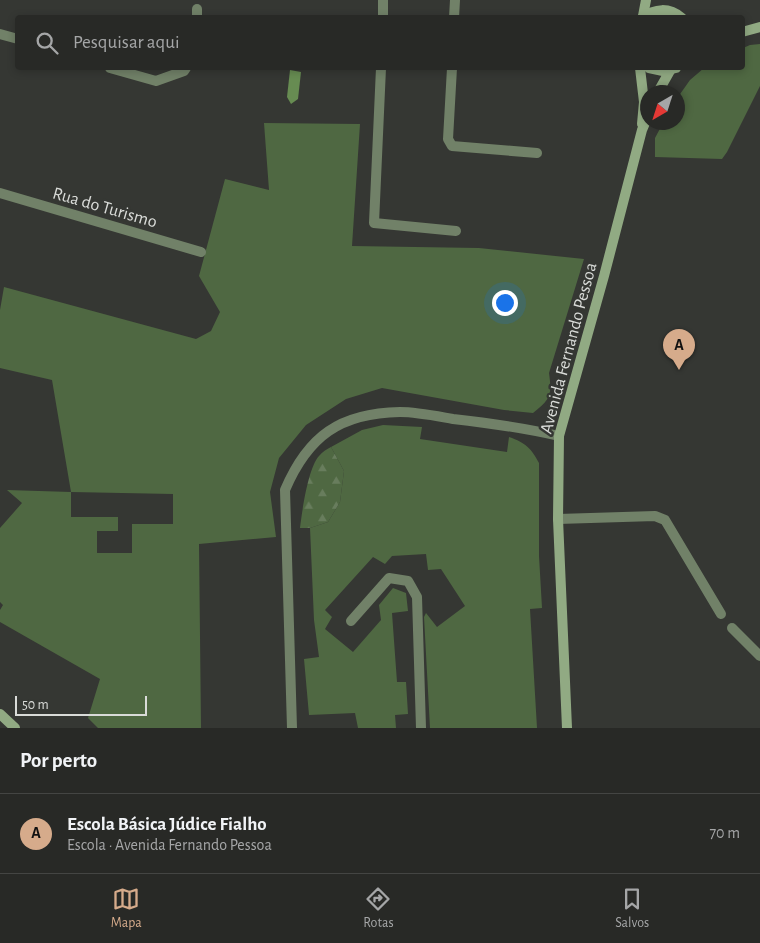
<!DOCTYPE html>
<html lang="pt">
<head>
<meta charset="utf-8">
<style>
	:root { --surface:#282926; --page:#30312e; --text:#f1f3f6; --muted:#a5a6a7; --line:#444543; --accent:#d6ab8b }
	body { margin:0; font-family:"Alegreya Sans",sans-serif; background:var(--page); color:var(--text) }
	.compass { position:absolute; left:640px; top:85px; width:45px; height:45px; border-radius:50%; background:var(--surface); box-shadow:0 2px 8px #0003; rotate:219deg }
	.scale { position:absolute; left:15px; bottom:12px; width:132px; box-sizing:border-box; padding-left:5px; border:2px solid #d9dbd8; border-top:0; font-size:14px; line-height:18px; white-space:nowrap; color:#d9dbd8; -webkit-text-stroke:4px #353733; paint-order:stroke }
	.you { position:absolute; left:504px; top:302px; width:18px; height:18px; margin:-12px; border:4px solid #fff; border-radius:50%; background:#1a73e8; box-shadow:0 0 0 8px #1a73e833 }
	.badge { display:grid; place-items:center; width:32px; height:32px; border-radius:50%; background:var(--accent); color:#111; font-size:16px; font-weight:700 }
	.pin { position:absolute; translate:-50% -41px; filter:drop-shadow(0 1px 2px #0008) }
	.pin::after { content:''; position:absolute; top:26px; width:18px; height:15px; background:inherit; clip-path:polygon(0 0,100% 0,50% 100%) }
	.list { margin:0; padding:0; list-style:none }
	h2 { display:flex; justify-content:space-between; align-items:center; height:65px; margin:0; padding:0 20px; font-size:21px }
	h2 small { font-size:16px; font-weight:400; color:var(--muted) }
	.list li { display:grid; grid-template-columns:32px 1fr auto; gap:15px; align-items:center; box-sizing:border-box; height:80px; padding:0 20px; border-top:1px solid var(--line) }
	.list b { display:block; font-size:19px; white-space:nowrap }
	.list p { margin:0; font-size:16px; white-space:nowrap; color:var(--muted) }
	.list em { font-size:16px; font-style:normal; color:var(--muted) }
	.icon { flex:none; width:28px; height:28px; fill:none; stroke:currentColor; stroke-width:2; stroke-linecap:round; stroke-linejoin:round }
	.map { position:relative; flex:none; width:760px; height:728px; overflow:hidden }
	.search { position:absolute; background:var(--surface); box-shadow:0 2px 8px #0003; left:15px; right:15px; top:15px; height:55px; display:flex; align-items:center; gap:12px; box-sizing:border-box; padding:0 18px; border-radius:5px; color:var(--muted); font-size:19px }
	.sheet { height:145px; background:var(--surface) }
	nav { display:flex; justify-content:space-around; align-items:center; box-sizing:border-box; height:70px; border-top:1px solid var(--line); background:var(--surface); font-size:14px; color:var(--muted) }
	nav a { display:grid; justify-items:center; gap:2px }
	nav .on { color:var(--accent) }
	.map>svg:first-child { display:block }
</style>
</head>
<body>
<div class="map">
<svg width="760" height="728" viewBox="0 0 760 728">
	<defs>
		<pattern id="forest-firs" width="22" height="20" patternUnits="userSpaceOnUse" patternTransform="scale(1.25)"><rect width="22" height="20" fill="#4f6842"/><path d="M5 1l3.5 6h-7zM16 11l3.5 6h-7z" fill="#687d5d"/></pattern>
	</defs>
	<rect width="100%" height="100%" fill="#353733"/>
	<g fill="#4f6842" fill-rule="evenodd">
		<path d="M760 44V86L727 152 722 159 655 157V138L663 123 678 122V97L690 80 704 68H742L743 48 750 45Z"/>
		<path d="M264 123 360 124 352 246 479 248 584 259 549 373C552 395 551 399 533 413L504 410 382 388 346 399 306 425 279 458 270 492 276 537 199 544 201 728H98L88 718 100 679 0 622V610L3 605 0 602V528L22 503 7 490 71 492 52 380 0 368V310L4 287 196 339 211 331 220 312 199 276 225 179 269 190ZM71 492 173 494V524H132V553H97V531H118V517H71Z"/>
		<path d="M383 425 422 427 420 439 507 452 509 437C526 443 531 448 539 463V556L542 608 530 609 537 728H430L424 617 426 613 437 627 465 606 441 569 428 570 426 554 392 556 385 564 373 557 325 610 332 617 325 629 353 652 381 620 379 605 393 588 406 593 408 611 392 613 397 682H406L408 714 395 715 396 728H358L355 713 309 715 304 659 319 657 314 620 310 528 328 522 340 502 344 471 331 447 362 430Z"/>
	</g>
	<path fill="url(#forest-firs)" d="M331 447 344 471 340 502 328 522 310 528H300C302 512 308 468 319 456 322 452 327 449 331 447Z"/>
	<path fill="#678c52" d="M290 70 301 72 298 99 291 104 287 97Z"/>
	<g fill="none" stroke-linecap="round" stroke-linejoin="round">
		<g stroke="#718168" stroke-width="10">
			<path d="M197 9V18"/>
			<path d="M383 18V0"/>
			<path d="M454 18 455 0"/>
			<path d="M0 34 18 39"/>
			<path d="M110 68 156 81 184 71 186 68"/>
			<path d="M381 68 374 223 456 231"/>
			<path d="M452 68 448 139 452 146 537 153"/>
			<path d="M0 193 201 252"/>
			<path d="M558 519 655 516 665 520 721 614"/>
			<path d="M351 621 389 578 408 581 417 597 421 728"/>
			<path d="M732 628 760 656"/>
			<path d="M292 728 285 490C308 436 340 413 400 412 417 412 436 416 453 419 489 423 524 428 559 436"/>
		</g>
		<g stroke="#91aa83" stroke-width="10">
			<path d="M643 16 646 0"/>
			<path d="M642 18C655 8 669 7 682 18"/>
			<path d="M742 32 760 27"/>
			<path d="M640 68 644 102 642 124"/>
			<path d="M649 68 663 71 676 68"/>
			<path d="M658 92 671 69"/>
			<path d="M0 714 15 728"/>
			<path d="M567 728 558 519 559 436 604 276 642 130 648 116"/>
		</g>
	</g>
	<g text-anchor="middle" stroke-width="5" stroke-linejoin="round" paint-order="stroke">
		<g font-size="18" fill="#d9dbd8" stroke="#353733">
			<text transform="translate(105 207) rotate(16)" y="6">Rua do Turismo</text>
			<text transform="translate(568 348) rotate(-75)" y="6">Avenida Fernando Pessoa</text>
		</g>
	</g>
</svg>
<svg class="compass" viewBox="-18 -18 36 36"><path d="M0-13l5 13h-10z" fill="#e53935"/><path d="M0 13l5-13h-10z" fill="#a5a6a7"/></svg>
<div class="scale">50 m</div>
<div class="you"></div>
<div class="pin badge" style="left:679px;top:370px">A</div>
<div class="search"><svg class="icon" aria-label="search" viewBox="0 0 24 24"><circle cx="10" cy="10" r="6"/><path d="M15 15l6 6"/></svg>Pesquisar aqui</div>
</div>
<section class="sheet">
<h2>Por perto<small></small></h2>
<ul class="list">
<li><span class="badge">A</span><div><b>Escola Básica Júdice Fialho</b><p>Escola · Avenida Fernando Pessoa</p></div><em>70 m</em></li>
</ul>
</section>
<nav>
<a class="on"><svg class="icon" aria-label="map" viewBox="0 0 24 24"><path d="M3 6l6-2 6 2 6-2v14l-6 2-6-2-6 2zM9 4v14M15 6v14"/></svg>Mapa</a>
<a><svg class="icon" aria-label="directions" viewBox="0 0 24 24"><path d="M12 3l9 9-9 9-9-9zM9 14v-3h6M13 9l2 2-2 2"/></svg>Rotas</a>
<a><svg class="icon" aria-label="saved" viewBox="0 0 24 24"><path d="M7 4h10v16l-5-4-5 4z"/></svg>Salvos</a>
</nav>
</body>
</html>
